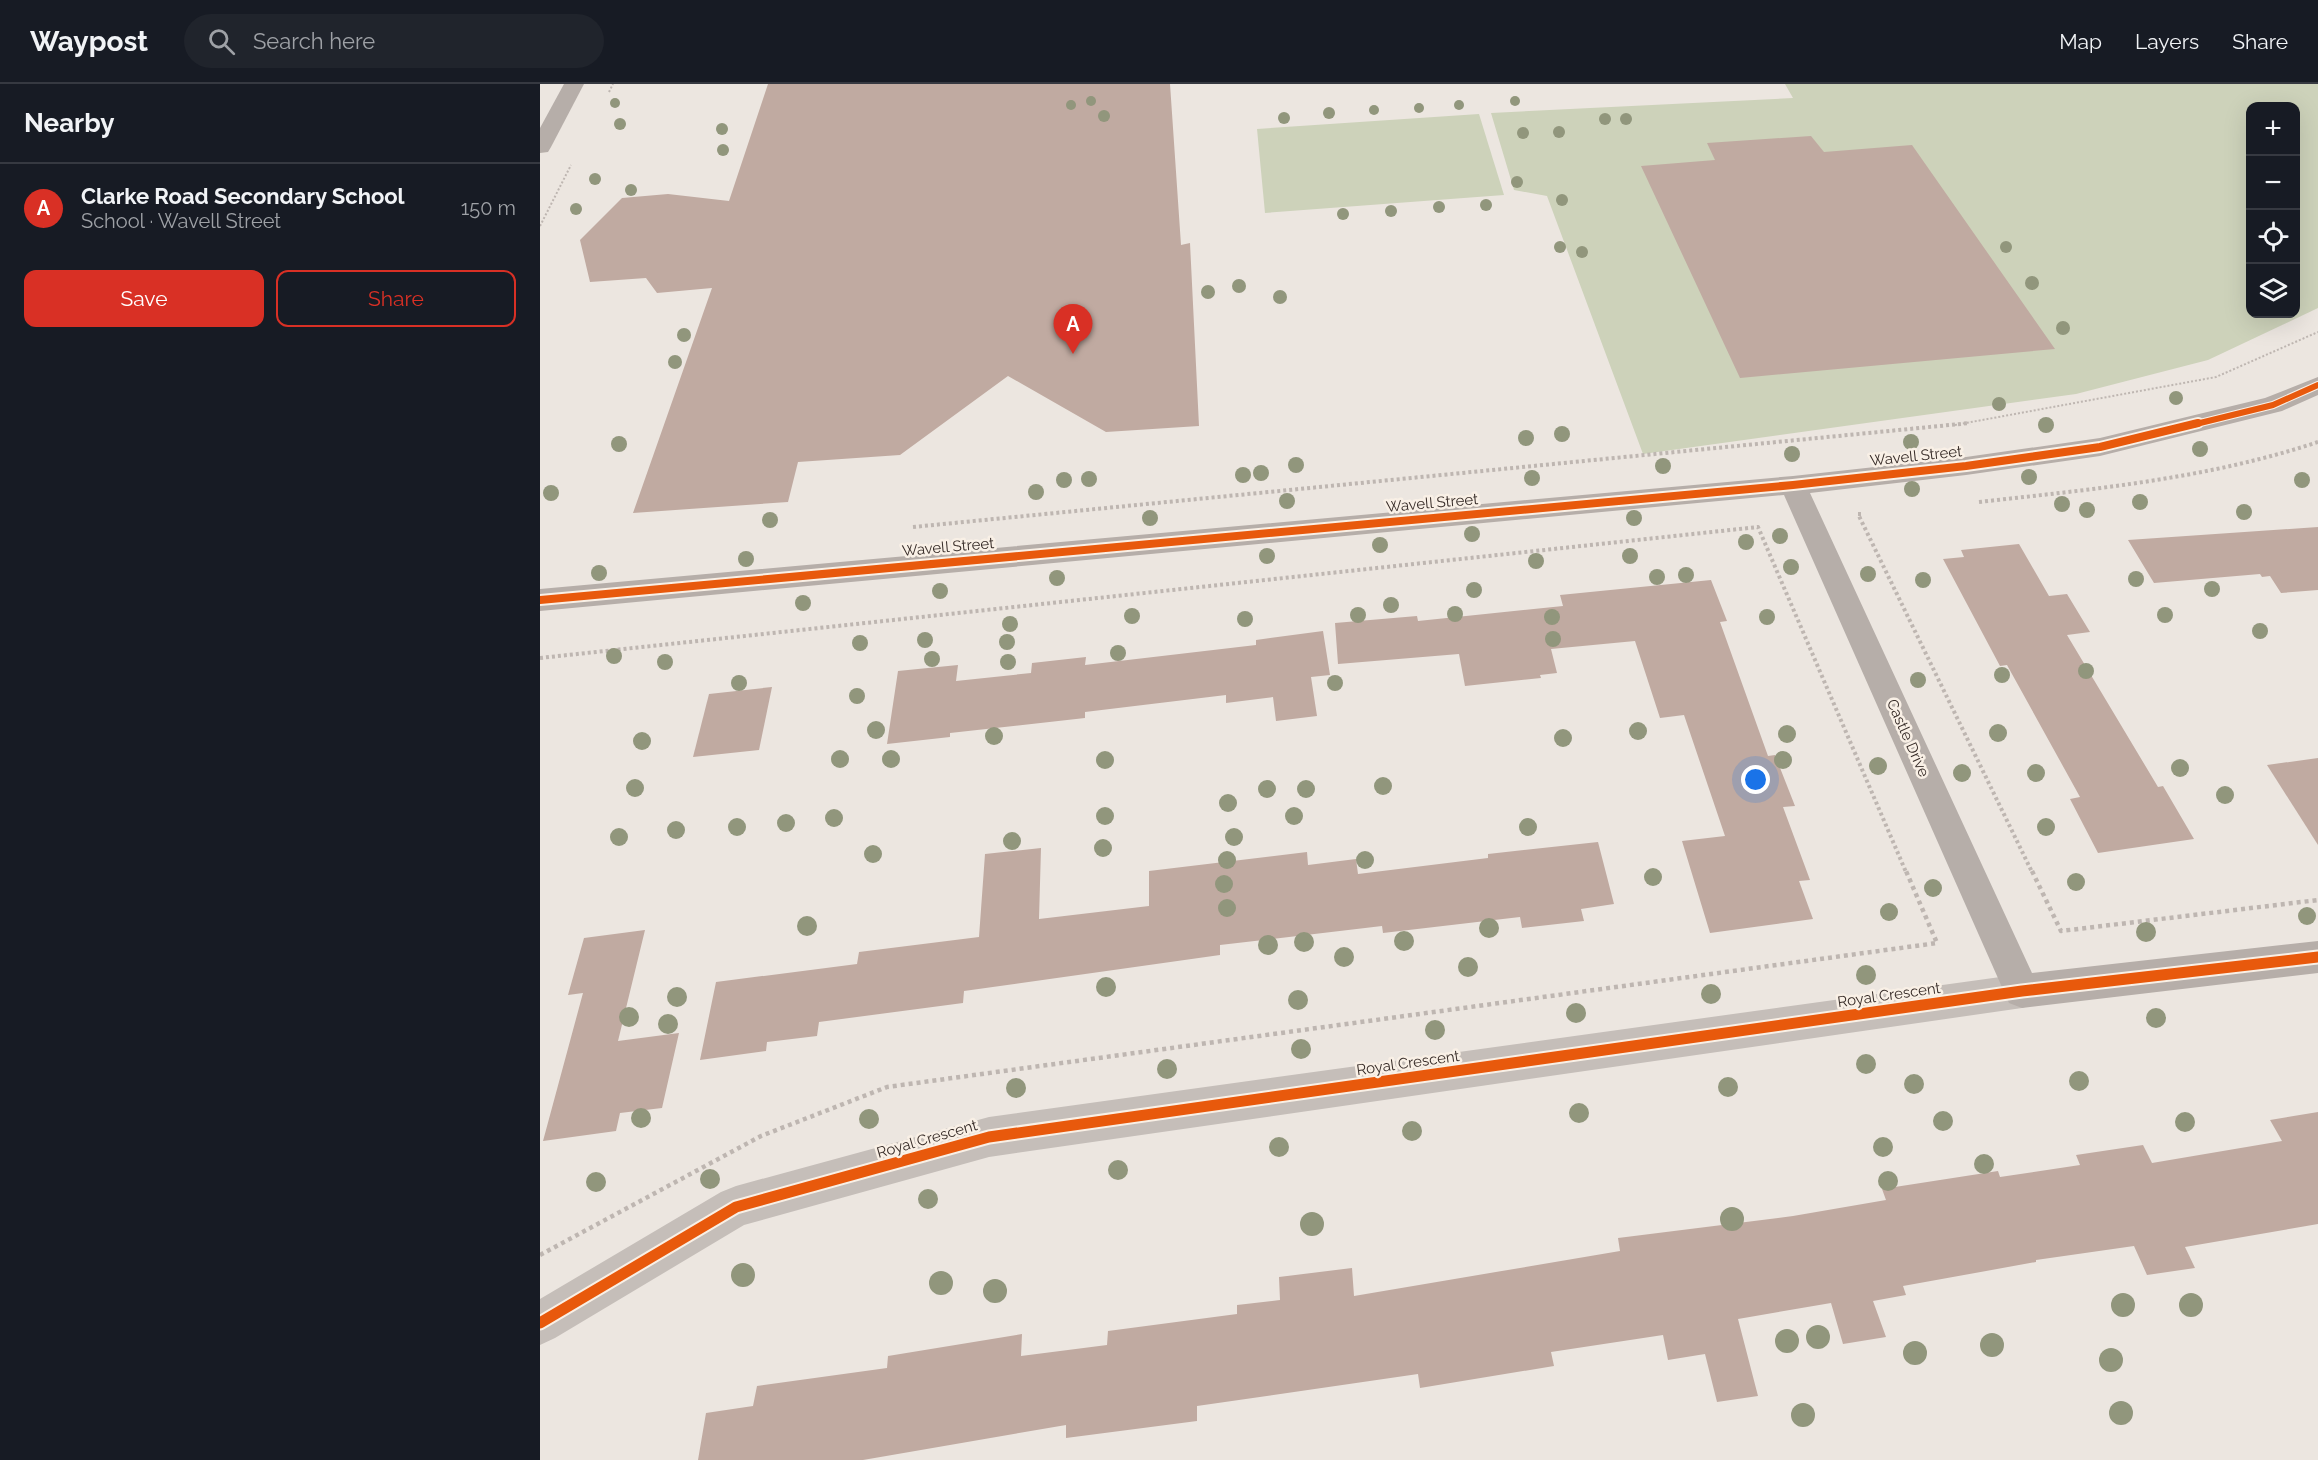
<!DOCTYPE html>
<html lang="en">
<head>
<meta charset="utf-8">
<style>
	:root { --surface:#171b24; --page:#20242c; --text:#f1f3f6; --muted:#9ea1a6; --line:#363941; --accent:#d93025 }
	body { margin:0; font-family:Raleway,sans-serif; background:var(--page); color:var(--text) }
	.controls { position:absolute; right:18px; top:18px; display:grid; overflow:hidden; border-radius:12px; box-shadow:0 6px 24px #0002 }
	.controls button { width:54px; height:54px; display:grid; place-items:center; padding:0; border:0; border-bottom:2px solid var(--line); background:var(--surface); color:var(--text); font:30px sans-serif }
	.you { position:absolute; left:1216px; top:696px; width:21px; height:21px; margin:-15px; border:4px solid #fff; border-radius:50%; background:#1a73e8; box-shadow:0 0 0 9px #1a73e833 }
	.badge { display:grid; place-items:center; width:39px; height:39px; border-radius:50%; background:var(--accent); color:#fff; font-size:20px; font-weight:700 }
	.pin { position:absolute; translate:-50% -50px; filter:drop-shadow(0 2px 3px #0008) }
	.pin::after { content:''; position:absolute; top:32px; width:21px; height:18px; background:inherit; clip-path:polygon(0 0,100% 0,50% 100%) }
	.list { margin:0; padding:0; list-style:none }
	h2 { display:flex; justify-content:space-between; align-items:center; height:78px; margin:0; padding:0 24px; font-size:26px }
	h2 small { font-size:20px; font-weight:400; color:var(--muted) }
	.list li { display:grid; grid-template-columns:39px 1fr auto; gap:18px; align-items:center; box-sizing:border-box; height:90px; padding:0 24px; border-top:2px solid var(--line) }
	.list b { display:block; font-size:22px; white-space:nowrap }
	.list p { margin:0; font-size:20px; white-space:nowrap; color:var(--muted) }
	.list em { font-size:20px; font-style:normal; color:var(--muted) }
	.actions { display:flex; gap:12px; padding:18px 24px }
	.actions a { flex:1; padding:14px 0; border:2px solid var(--accent); border-radius:12px; text-align:center; font-size:21px; color:var(--accent) }
	.actions .main { background:var(--accent); color:#fff }
	.icon { flex:none; width:33px; height:33px; fill:none; stroke:currentColor; stroke-width:2; stroke-linecap:round; stroke-linejoin:round }
	.map { position:relative; flex:none; width:1778px; height:1376px; overflow:hidden }
	header { display:flex; align-items:center; gap:36px; box-sizing:border-box; height:84px; padding:0 30px; background:var(--surface); border-bottom:2px solid var(--line) }
	header strong { font-size:28px }
	nav { display:flex; gap:33px; margin-inline-start:auto; font-size:21px }
	.search { width:420px; height:54px; background:var(--page); display:flex; align-items:center; gap:15px; box-sizing:border-box; padding:0 21px; border-radius:33px; color:var(--muted); font-size:22px }
	main { display:flex }
	aside { flex:1; background:var(--surface) }
	.map>svg:first-child { display:block }
</style>
</head>
<body>
<header>
<strong>Waypost</strong>
<div class="search"><svg class="icon" aria-label="search" viewBox="0 0 24 24"><circle cx="10" cy="10" r="6"/><path d="M15 15l6 6"/></svg>Search here</div>
<nav><a>Map</a><a>Layers</a><a>Share</a></nav>
</header>
<main>
<aside>
<h2>Nearby<small></small></h2>
<ul class="list">
<li><span class="badge">A</span><div><b>Clarke Road Secondary School</b><p>School · Wavell Street</p></div><em>150 m</em></li>
</ul>
<div class="actions"><a class="main">Save</a><a>Share</a></div>
</aside>
<div class="map">
<svg width="1778" height="1376" viewBox="0 0 1778 1376">
	<rect width="100%" height="100%" fill="#ece6e0"/>
	<g fill="#cdd2ba" fill-rule="evenodd">
		<path d="M1245 0H1778V224L1668 276 1536 310 1103 370 1007 112 974 106 951 29 1253 14ZM1710 22H1756V230H1710Z"/>
		<path d="M939 30 964 111 725 129 717 45Z"/>
	</g>
	<g fill="#c0aaa1">
		<path d="M228 0H630L641 161 650 159 659 342 566 348 468 292 360 371 258 378 248 418 93 429 172 204 117 209 106 194 50 198 40 156 82 114 128 110 189 117Z"/>
		<path d="M1271 52 1284 68 1372 61 1515 265 1200 294 1101 82 1175 76 1167 59Z"/>
		<path d="M1778 443V506L1741 509 1730 492 1722 493 1720 490 1614 499 1588 456Z"/>
		<path d="M1479 460 1509 512 1527 510 1550 548 1527 551 1618 703 1623 702 1654 755 1558 769 1530 715 1540 713 1467 581 1460 582 1403 475 1424 473 1421 466Z"/>
		<path d="M1171 496 1187 537 1180 538 1228 672 1235 671 1255 722 1243 723 1270 796 1259 797 1273 835 1170 849 1142 757 1185 752 1144 631 1120 634 1095 557 1011 565 1017 589 1000 591 1001 594 925 602 919 570 798 580 795 539 877 532 878 537 1023 522 1020 511Z"/>
		<path d="M783 547 790 591 771 593 777 632 736 637 733 613 686 619V611L545 628V634L410 649V653L347 660 358 587 418 581 416 597 491 589 492 579 546 573 545 581 716 561V556Z"/>
		<path d="M232 603 219 666 153 673 169 610Z"/>
		<path d="M1778 674V761L1727 681Z"/>
		<path d="M1058 758 1074 820 1041 825 1044 837 982 844 980 833 843 849 842 842 680 861V871L424 907 423 919 279 938 277 952 227 958 226 967 160 976 176 898 317 880 319 868 439 853 445 770 501 764 499 835 609 822V787L767 768 768 781 816 775 818 790 948 774V770Z"/>
		<path d="M105 846 78 957 139 949 122 1024 80 1029 76 1047 3 1057 43 909 28 911 44 854Z"/>
		<path d="M1778 1028V1140L1645 1163 1655 1184 1607 1191 1594 1162 1496 1176V1178L1363 1202 1366 1211 1333 1217 1346 1253 1303 1260 1291 1219 1198 1235 1218 1312 1177 1318 1165 1270 1128 1276 1123 1251 1011 1268 1014 1282 880 1304 878 1290 657 1322V1337L526 1354V1341L323 1376H158L166 1329 213 1322 217 1302 347 1284 348 1272 482 1250 481 1272 567 1261 568 1247 697 1230V1221L740 1216 739 1193 812 1184 814 1212 1080 1167 1078 1154 1253 1132 1346 1116 1342 1105 1458 1087 1460 1093 1540 1081 1536 1071 1603 1061 1612 1079 1742 1057 1730 1036Z"/>
	</g>
	<g fill="none" stroke-linecap="round" stroke-linejoin="round">
		<g stroke="#beb6b1" stroke-width="2" stroke-dasharray="2 2" stroke-linecap="butt">
			<path d="M69 8 73 0"/>
			<path d="M0 142 31 81"/>
			<path d="M1415 341 1676 293 1778 248"/>
		</g>
		<g stroke="#beb6b1" stroke-width="4" stroke-dasharray="3 3" stroke-linecap="butt">
			<path d="M1439 418C1555 405 1666 395 1778 358"/>
			<path d="M1321 430H1318L1492 788"/>
			<path d="M373 443 1430 339"/>
			<path d="M0 574 1218 443 1366 788"/>
		</g>
		<g stroke="#beb6b1" stroke-width="4.5" stroke-dasharray="4 4" stroke-linecap="butt">
			<path d="M1492 787 1521 847 1778 816"/>
			<path d="M0 1171 221 1052 347 1003 1397 859 1366 787"/>
		</g>
		<path fill="#c5beb9" fill-rule="evenodd" d="M1482 890 1495 895 1501 907 1495 919 1482 924 449 1073 204 1141 15 1254 0 1261V1215L181 1108 196 1102 449 1033Z"/>
		<g fill="#b6aea9" fill-rule="evenodd">
			<path d="M24 0H44L11 63 8 68 0 69V44Z"/>
			<path d="M1778 293V311L1742 327 1560 372 1426 391 1270 409 1492 889 1778 857V889L1482 924 1469 919 1244 411 0 527V505L1253 392 1426 373 1560 354 1725 314Z"/>
		</g>
		<g stroke="#f9f0e6" stroke-width="8">
			<path id="cycleway-far2" d="M1652 341 1733 321 1778 301"/>
		</g>
		<g stroke="#f9f0e6" stroke-width="12">
			<path id="cycleway-far1" d="M0 516 1253 401 1426 382 1560 363 1658 339"/>
		</g>
		<g stroke="#f9f0e6" stroke-width="15">
			<path id="cycleway" d="M0 1239 196 1123 449 1053 1482 907 1778 873"/>
		</g>
		<use href="#cycleway-far2" stroke="#e8590c" stroke-width="6"/>
		<use href="#cycleway-far1" stroke="#e8590c" stroke-width="8"/>
		<use href="#cycleway" stroke="#e8590c" stroke-width="11"/>
	</g>
	<g fill="#91967c">
		<circle cx="551" cy="17" r="5"/>
		<circle cx="975" cy="17" r="5"/>
		<circle cx="75" cy="19" r="5"/>
		<circle cx="531" cy="21" r="5"/>
		<circle cx="919" cy="21" r="5"/>
		<circle cx="879" cy="24" r="5"/>
		<circle cx="834" cy="26" r="5"/>
		<circle cx="789" cy="29" r="6"/>
		<circle cx="564" cy="32" r="6"/>
		<circle cx="744" cy="34" r="6"/>
		<circle cx="1065" cy="35" r="6"/>
		<circle cx="1086" cy="35" r="6"/>
		<circle cx="80" cy="40" r="6"/>
		<circle cx="182" cy="45" r="6"/>
		<circle cx="1019" cy="48" r="6"/>
		<circle cx="983" cy="49" r="6"/>
		<circle cx="183" cy="66" r="6"/>
		<circle cx="55" cy="95" r="6"/>
		<circle cx="977" cy="98" r="6"/>
		<circle cx="91" cy="106" r="6"/>
		<circle cx="1022" cy="116" r="6"/>
		<circle cx="946" cy="121" r="6"/>
		<circle cx="899" cy="123" r="6"/>
		<circle cx="36" cy="125" r="6"/>
		<circle cx="851" cy="127" r="6"/>
		<circle cx="803" cy="130" r="6"/>
		<circle cx="1020" cy="163" r="6"/>
		<circle cx="1466" cy="163" r="6"/>
		<circle cx="1042" cy="168" r="6"/>
		<circle cx="1492" cy="199" r="7"/>
		<circle cx="699" cy="202" r="7"/>
		<circle cx="668" cy="208" r="7"/>
		<circle cx="740" cy="213" r="7"/>
		<circle cx="1523" cy="244" r="7"/>
		<circle cx="144" cy="251" r="7"/>
		<circle cx="135" cy="278" r="7"/>
		<circle cx="1636" cy="314" r="7"/>
		<circle cx="1459" cy="320" r="7"/>
		<circle cx="1506" cy="341" r="8"/>
		<circle cx="1022" cy="350" r="8"/>
		<circle cx="986" cy="354" r="8"/>
		<circle cx="1371" cy="358" r="8"/>
		<circle cx="79" cy="360" r="8"/>
		<circle cx="1660" cy="365" r="8"/>
		<circle cx="1252" cy="370" r="8"/>
		<circle cx="756" cy="381" r="8"/>
		<circle cx="1123" cy="382" r="8"/>
		<circle cx="721" cy="389" r="8"/>
		<circle cx="703" cy="391" r="8"/>
		<circle cx="1489" cy="393" r="8"/>
		<circle cx="992" cy="394" r="8"/>
		<circle cx="549" cy="395" r="8"/>
		<circle cx="524" cy="396" r="8"/>
		<circle cx="1762" cy="396" r="8"/>
		<circle cx="1372" cy="405" r="8"/>
		<circle cx="496" cy="408" r="8"/>
		<circle cx="11" cy="409" r="8"/>
		<circle cx="747" cy="417" r="8"/>
		<circle cx="1600" cy="418" r="8"/>
		<circle cx="1522" cy="420" r="8"/>
		<circle cx="1547" cy="426" r="8"/>
		<circle cx="1704" cy="428" r="8"/>
		<circle cx="610" cy="434" r="8"/>
		<circle cx="1094" cy="434" r="8"/>
		<circle cx="230" cy="436" r="8"/>
		<circle cx="932" cy="450" r="8"/>
		<circle cx="1240" cy="452" r="8"/>
		<circle cx="1206" cy="458" r="8"/>
		<circle cx="840" cy="461" r="8"/>
		<circle cx="727" cy="472" r="8"/>
		<circle cx="1090" cy="472" r="8"/>
		<circle cx="206" cy="475" r="8"/>
		<circle cx="996" cy="477" r="8"/>
		<circle cx="1251" cy="483" r="8"/>
		<circle cx="59" cy="489" r="8"/>
		<circle cx="1328" cy="490" r="8"/>
		<circle cx="1146" cy="491" r="8"/>
		<circle cx="1117" cy="493" r="8"/>
		<circle cx="517" cy="494" r="8"/>
		<circle cx="1596" cy="495" r="8"/>
		<circle cx="1383" cy="496" r="8"/>
		<circle cx="1672" cy="505" r="8"/>
		<circle cx="934" cy="506" r="8"/>
		<circle cx="400" cy="507" r="8"/>
		<circle cx="263" cy="519" r="8"/>
		<circle cx="851" cy="521" r="8"/>
		<circle cx="915" cy="530" r="8"/>
		<circle cx="818" cy="531" r="8"/>
		<circle cx="1625" cy="531" r="8"/>
		<circle cx="592" cy="532" r="8"/>
		<circle cx="1012" cy="533" r="8"/>
		<circle cx="1227" cy="533" r="8"/>
		<circle cx="705" cy="535" r="8"/>
		<circle cx="470" cy="540" r="8"/>
		<circle cx="1720" cy="547" r="8"/>
		<circle cx="1013" cy="555" r="8"/>
		<circle cx="385" cy="556" r="8"/>
		<circle cx="467" cy="558" r="8"/>
		<circle cx="320" cy="559" r="8"/>
		<circle cx="578" cy="569" r="8"/>
		<circle cx="74" cy="572" r="8"/>
		<circle cx="392" cy="575" r="8"/>
		<circle cx="125" cy="578" r="8"/>
		<circle cx="468" cy="578" r="8"/>
		<circle cx="1546" cy="587" r="8"/>
		<circle cx="1462" cy="591" r="8"/>
		<circle cx="1378" cy="596" r="8"/>
		<circle cx="199" cy="599" r="8"/>
		<circle cx="795" cy="599" r="8"/>
		<circle cx="317" cy="612" r="8"/>
		<circle cx="336" cy="646" r="9"/>
		<circle cx="1098" cy="647" r="9"/>
		<circle cx="1458" cy="649" r="9"/>
		<circle cx="1247" cy="650" r="9"/>
		<circle cx="454" cy="652" r="9"/>
		<circle cx="1023" cy="654" r="9"/>
		<circle cx="102" cy="657" r="9"/>
		<circle cx="300" cy="675" r="9"/>
		<circle cx="351" cy="675" r="9"/>
		<circle cx="565" cy="676" r="9"/>
		<circle cx="1243" cy="676" r="9"/>
		<circle cx="1338" cy="682" r="9"/>
		<circle cx="1640" cy="684" r="9"/>
		<circle cx="1422" cy="689" r="9"/>
		<circle cx="1496" cy="689" r="9"/>
		<circle cx="843" cy="702" r="9"/>
		<circle cx="95" cy="704" r="9"/>
		<circle cx="727" cy="705" r="9"/>
		<circle cx="766" cy="705" r="9"/>
		<circle cx="1685" cy="711" r="9"/>
		<circle cx="688" cy="719" r="9"/>
		<circle cx="565" cy="732" r="9"/>
		<circle cx="754" cy="732" r="9"/>
		<circle cx="294" cy="734" r="9"/>
		<circle cx="246" cy="739" r="9"/>
		<circle cx="197" cy="743" r="9"/>
		<circle cx="988" cy="743" r="9"/>
		<circle cx="1506" cy="743" r="9"/>
		<circle cx="136" cy="746" r="9"/>
		<circle cx="79" cy="753" r="9"/>
		<circle cx="694" cy="753" r="9"/>
		<circle cx="472" cy="757" r="9"/>
		<circle cx="563" cy="764" r="9"/>
		<circle cx="333" cy="770" r="9"/>
		<circle cx="687" cy="776" r="9"/>
		<circle cx="825" cy="776" r="9"/>
		<circle cx="1113" cy="793" r="9"/>
		<circle cx="1536" cy="798" r="9"/>
		<circle cx="684" cy="800" r="9"/>
		<circle cx="1393" cy="804" r="9"/>
		<circle cx="687" cy="824" r="9"/>
		<circle cx="1349" cy="828" r="9"/>
		<circle cx="1767" cy="832" r="9"/>
		<circle cx="267" cy="842" r="10"/>
		<circle cx="949" cy="844" r="10"/>
		<circle cx="1606" cy="848" r="10"/>
		<circle cx="864" cy="857" r="10"/>
		<circle cx="764" cy="858" r="10"/>
		<circle cx="728" cy="861" r="10"/>
		<circle cx="804" cy="873" r="10"/>
		<circle cx="928" cy="883" r="10"/>
		<circle cx="1326" cy="891" r="10"/>
		<circle cx="566" cy="903" r="10"/>
		<circle cx="1171" cy="910" r="10"/>
		<circle cx="137" cy="913" r="10"/>
		<circle cx="758" cy="916" r="10"/>
		<circle cx="1036" cy="929" r="10"/>
		<circle cx="89" cy="933" r="10"/>
		<circle cx="1616" cy="934" r="10"/>
		<circle cx="128" cy="940" r="10"/>
		<circle cx="895" cy="946" r="10"/>
		<circle cx="761" cy="965" r="10"/>
		<circle cx="1326" cy="980" r="10"/>
		<circle cx="627" cy="985" r="10"/>
		<circle cx="1539" cy="997" r="10"/>
		<circle cx="1374" cy="1000" r="10"/>
		<circle cx="1188" cy="1003" r="10"/>
		<circle cx="476" cy="1004" r="10"/>
		<circle cx="1039" cy="1029" r="10"/>
		<circle cx="101" cy="1034" r="10"/>
		<circle cx="329" cy="1035" r="10"/>
		<circle cx="1403" cy="1037" r="10"/>
		<circle cx="1645" cy="1038" r="10"/>
		<circle cx="872" cy="1047" r="10"/>
		<circle cx="739" cy="1063" r="10"/>
		<circle cx="1343" cy="1063" r="10"/>
		<circle cx="1444" cy="1080" r="10"/>
		<circle cx="578" cy="1086" r="10"/>
		<circle cx="170" cy="1095" r="10"/>
		<circle cx="1348" cy="1097" r="10"/>
		<circle cx="56" cy="1098" r="10"/>
		<circle cx="388" cy="1115" r="10"/>
		<circle cx="1192" cy="1135" r="12"/>
		<circle cx="772" cy="1140" r="12"/>
		<circle cx="203" cy="1191" r="12"/>
		<circle cx="401" cy="1199" r="12"/>
		<circle cx="455" cy="1207" r="12"/>
		<circle cx="1583" cy="1221" r="12"/>
		<circle cx="1651" cy="1221" r="12"/>
		<circle cx="1278" cy="1253" r="12"/>
		<circle cx="1247" cy="1257" r="12"/>
		<circle cx="1452" cy="1261" r="12"/>
		<circle cx="1375" cy="1269" r="12"/>
		<circle cx="1571" cy="1276" r="12"/>
		<circle cx="1581" cy="1329" r="12"/>
		<circle cx="1263" cy="1331" r="12"/>
	</g>
	<g text-anchor="middle" stroke-width="5" stroke-linejoin="round" paint-order="stroke">
		<g font-size="15" fill="#362b27" stroke="#f9f0e6">
			<text transform="translate(1376 372) rotate(-6)" y="5">Wavell Street</text>
			<text transform="translate(892 419) rotate(-5)" y="5">Wavell Street</text>
			<text transform="translate(408 463) rotate(-5)" y="5">Wavell Street</text>
			<text transform="translate(1368 654) rotate(66)" y="5">Castle Drive</text>
			<text transform="translate(1349 911) rotate(-8)" y="5">Royal Crescent</text>
			<text transform="translate(868 979) rotate(-8)" y="5">Royal Crescent</text>
			<text transform="translate(387 1055) rotate(-16)" y="5">Royal Crescent</text>
		</g>
	</g>
</svg>
<div class="controls">
<button>+</button>
<button>−</button>
<button><svg class="icon" aria-label="locate" viewBox="0 0 24 24"><circle cx="12" cy="12" r="6"/><path d="M12 2v4M12 18v4M2 12h4M18 12h4"/></svg></button>
<button><svg class="icon" aria-label="layers" viewBox="0 0 24 24"><path d="M12 4l9 5-9 5-9-5zM3 14l9 5 9-5"/></svg></button>
</div>
<div class="you"></div>
<div class="pin badge" style="left:533px;top:270px">A</div>
</div>
</main>
</body>
</html>
